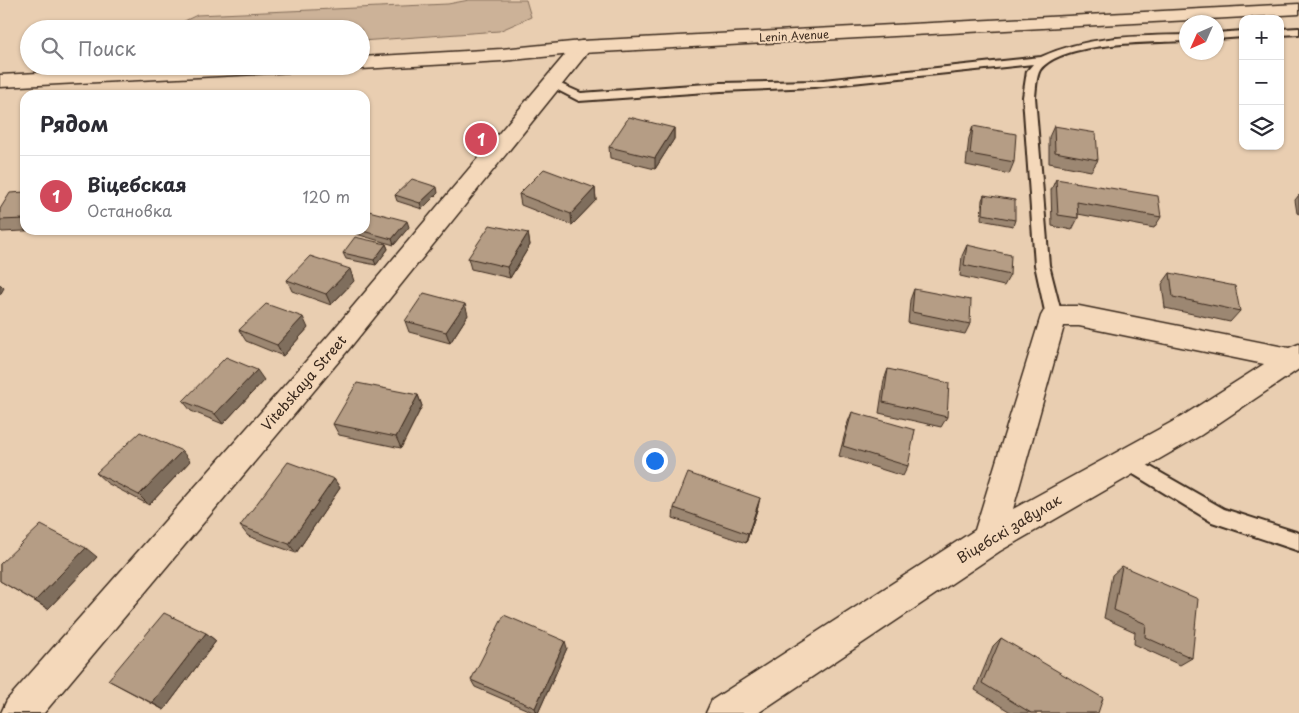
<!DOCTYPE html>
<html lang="ru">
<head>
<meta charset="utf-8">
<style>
	:root { --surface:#fff; --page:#f7f7f7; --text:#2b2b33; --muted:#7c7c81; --line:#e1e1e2; --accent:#d1495b }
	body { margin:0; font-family:"Playpen Sans",sans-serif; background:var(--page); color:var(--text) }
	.controls { position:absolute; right:15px; top:15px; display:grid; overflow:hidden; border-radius:10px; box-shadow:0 1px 4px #0004 }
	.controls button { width:45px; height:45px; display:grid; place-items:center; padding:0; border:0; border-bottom:1px solid var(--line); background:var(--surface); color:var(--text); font:25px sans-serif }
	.compass { position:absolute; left:1179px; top:15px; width:45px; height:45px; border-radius:50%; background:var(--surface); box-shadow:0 1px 4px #0004; rotate:225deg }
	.you { position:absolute; left:654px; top:460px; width:18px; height:18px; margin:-12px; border:4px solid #fff; border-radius:50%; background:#1a73e8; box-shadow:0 0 0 8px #1a73e833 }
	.badge { display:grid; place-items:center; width:32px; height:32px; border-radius:50%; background:var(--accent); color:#fff; font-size:16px; font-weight:700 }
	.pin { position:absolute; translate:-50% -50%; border:2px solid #fff; box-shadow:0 1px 5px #0006 }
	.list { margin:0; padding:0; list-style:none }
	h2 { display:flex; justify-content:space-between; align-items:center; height:65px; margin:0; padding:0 20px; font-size:21px }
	h2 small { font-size:16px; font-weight:400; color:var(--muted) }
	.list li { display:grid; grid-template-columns:32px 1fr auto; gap:15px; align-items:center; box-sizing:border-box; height:80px; padding:0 20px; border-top:1px solid var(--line) }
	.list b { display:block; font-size:19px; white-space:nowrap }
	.list p { margin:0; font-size:16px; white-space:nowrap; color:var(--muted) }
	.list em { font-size:16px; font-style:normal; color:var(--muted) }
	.icon { flex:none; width:28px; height:28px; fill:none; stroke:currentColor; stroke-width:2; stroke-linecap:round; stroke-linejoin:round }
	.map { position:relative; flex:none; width:1299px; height:713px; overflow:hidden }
	.search { position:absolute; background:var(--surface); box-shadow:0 1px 4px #0004; left:20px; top:20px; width:350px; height:55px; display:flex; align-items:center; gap:12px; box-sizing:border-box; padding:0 18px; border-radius:28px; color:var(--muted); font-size:19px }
	.panel { position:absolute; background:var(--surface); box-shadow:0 1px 4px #0004; left:20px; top:90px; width:350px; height:145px; border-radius:15px }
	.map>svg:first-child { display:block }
</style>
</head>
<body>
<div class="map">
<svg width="1299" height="713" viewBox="0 0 1299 713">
	<rect width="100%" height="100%" fill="#e9ceb1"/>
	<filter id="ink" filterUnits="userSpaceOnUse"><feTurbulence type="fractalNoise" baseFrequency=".02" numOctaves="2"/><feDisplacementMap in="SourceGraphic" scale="10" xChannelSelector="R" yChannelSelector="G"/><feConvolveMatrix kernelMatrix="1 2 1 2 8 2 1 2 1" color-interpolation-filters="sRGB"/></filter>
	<g filter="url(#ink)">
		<path fill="#ccb298" stroke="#846e5b" d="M469 0H526L531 17 499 31 361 41V29H168L197 15 448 4Z"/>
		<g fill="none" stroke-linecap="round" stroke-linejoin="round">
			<g stroke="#3b2a1e" stroke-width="4">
				<g id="lane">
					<path d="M1299 28V34L1280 35V29Z"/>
					<path d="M1243 31V37L1216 39V33Z"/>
					<path d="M1186 35V41C1151 43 1062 41 1040 70 1036 77 1036 89 1035 97L1049 265 1062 316 1060 320 1054 322 1048 320 1046 316 1035 265 1023 97 1027 71 1033 64 814 87 721 91 579 101 546 84 548 82H556L581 93 721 83 814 81 1041 57C1087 36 1136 36 1186 35Z"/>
					<path d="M1126 453 1224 509 1299 533V551L1212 522 1120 466 1117 461 1120 456Z"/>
				</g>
			</g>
			<g stroke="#3b2a1e" stroke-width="3">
				<g id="street">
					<path d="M582 41 589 43 591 47 589 51 349 349 44 713H1L7 700 329 335 575 43Z"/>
					<path d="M1054 306H1079L1289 348 1299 344V369L1201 435 1000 551 758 713H706L712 700 975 530 1041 316 1045 309ZM1064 326H1079L1264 364 1181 417 1013 509Z"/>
				</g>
			</g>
			<g stroke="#3b2a1e" stroke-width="3">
				<g id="primary">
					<path d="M1299 4V14L582 53 502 61 361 69 354 66H361V57L502 49 582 41Z"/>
					<path d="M175 66H303L301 70 294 72 0 87V75Z"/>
				</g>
			</g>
			<use href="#lane" fill="#f4d8ba" fill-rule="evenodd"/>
			<use href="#street" fill="#f4d8ba" fill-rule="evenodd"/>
			<use href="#primary" fill="#f4d8ba" fill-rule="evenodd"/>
		</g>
		<g fill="#9c8772" stroke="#3b2a1e">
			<path d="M973 126 1014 162 1009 174 966 165 969 138Z"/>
			<path d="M1054 126 1098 160 1091 171 1049 163V137Z"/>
			<path d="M674 128V139L655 169 610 158 609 147Z"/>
			<path d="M1056 179 1161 217 1154 228 1078 214V218L1072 230 1052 226 1051 190Z"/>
			<path d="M595 188 596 200 572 225 521 205 519 194Z"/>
			<path d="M25 192V230H44L2 232 0 230V209Z"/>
			<path d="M438 193 422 209 397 201 395 195Z"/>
			<path d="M984 195 1015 220 1013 226 981 220 982 200Z"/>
			<path d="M1299 195V214L1297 213 1295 200Z"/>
			<path d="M409 227 394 245 342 230H365Z"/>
			<path d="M528 233 530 245 510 278 471 269 468 258Z"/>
			<path d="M386 244 388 249 376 265 346 259 343 253Z"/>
			<path d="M967 245 1010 275 1004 286 960 276 962 256Z"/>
			<path d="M1170 273 1240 311 1230 322 1165 308 1162 284Z"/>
			<path d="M287 280 354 281 331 305 292 291Z"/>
			<path d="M914 289 970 324 965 334 908 323 910 300Z"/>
			<path d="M468 315 450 343 409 332 405 321Z"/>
			<path d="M308 328 283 356 246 341 239 330Z"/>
			<path d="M888 369 947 417 941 427 879 413 884 380Z"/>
			<path d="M264 380 223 424 191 411 183 401Z"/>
			<path d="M418 395 422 406 401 448 339 435 333 424Z"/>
			<path d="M852 412 908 466 903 476 839 456 848 422Z"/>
			<path d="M190 461 149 505 107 483 96 473Z"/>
			<path d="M334 479 340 488 296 553 248 536 240 526Z"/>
			<path d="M758 507 746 543 673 518 674 508Z"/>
			<path d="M97 557 48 609 0 581V564Z"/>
			<path d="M1122 566 1192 658 1180 665 1134 644 1135 632 1104 618 1112 575Z"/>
			<path d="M206 633 216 641 164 710 108 680Z"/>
			<path d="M1001 638 1098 713H1012L975 690 993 646Z"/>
			<path d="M567 648 538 713H535L475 687 471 680Z"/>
		</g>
		<g fill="#7f6e5d" stroke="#3b2a1e">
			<path d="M674 128V139L655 169V158Z"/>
			<path d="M437 187 438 193 422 209 420 203Z"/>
			<path d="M595 188 596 200 572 225 571 214Z"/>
			<path d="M407 221 409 227 394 245 392 239Z"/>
			<path d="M528 233 530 245 510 278 507 267Z"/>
			<path d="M386 244 388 249 376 265 374 260Z"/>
			<path d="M350 269 354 281 331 305 326 294Z"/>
			<path d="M0 284 4 288 0 295Z"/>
			<path d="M465 304 468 315 450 343 446 332Z"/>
			<path d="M303 317 308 328 283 356 277 345Z"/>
			<path d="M257 370 264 380 223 424 215 414Z"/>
			<path d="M418 395 422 406 401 448 396 437Z"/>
			<path d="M182 451 190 461 149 505 139 495Z"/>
			<path d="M334 479 340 488 296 553 289 544Z"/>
			<path d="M760 498 758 507 746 543 748 534Z"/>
			<path d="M86 548 97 557 48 609 35 601Z"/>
			<path d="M206 633 216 641 164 710 152 703Z"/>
			<path d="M565 641 567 648 538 713H537L535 708Z"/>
		</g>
		<g fill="#b59d85" stroke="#3b2a1e">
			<path d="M629 117 674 128 655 158 609 147Z"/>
			<path d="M973 126 1016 134 1014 162 970 154Z"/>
			<path d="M1054 126 1096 133 1098 160 1055 152Z"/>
			<path d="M544 169 595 188 571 214 519 194Z"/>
			<path d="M412 179 437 187 420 203 395 195Z"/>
			<path d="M1056 179 1158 196 1161 217 1077 202 1078 218 1058 215Z"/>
			<path d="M25 192V219L0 220V209L10 193Z"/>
			<path d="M984 195 1015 200V220L983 214Z"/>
			<path d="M365 210 407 221 392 239 359 230H365Z"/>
			<path d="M490 225 528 233 507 267 468 258Z"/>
			<path d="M355 237 386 244 374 260 343 253Z"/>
			<path d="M967 245 1011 255 1010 275 964 265Z"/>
			<path d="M310 256 350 269 326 294 287 280Z"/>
			<path d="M1170 273 1235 286 1240 311 1173 297Z"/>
			<path d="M914 289 971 300 970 324 912 312Z"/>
			<path d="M424 293 465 304 446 332 405 321Z"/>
			<path d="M266 304 303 317 277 345 239 330Z"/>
			<path d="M226 357 257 370 215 414 183 401Z"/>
			<path d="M888 369 949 383 947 417 883 402Z"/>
			<path d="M357 383 418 395 396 437 333 424Z"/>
			<path d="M852 412 915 430 908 466 843 446Z"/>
			<path d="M140 432 182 451 139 495 96 473Z"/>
			<path d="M288 462 334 479 289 544 240 526Z"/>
			<path d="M688 473 760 498 748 534 674 508Z"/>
			<path d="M41 525 86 548 35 601 0 581V564Z"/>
			<path d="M1122 566 1198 599 1192 658 1145 637 1146 624 1114 610Z"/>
			<path d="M164 613 206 633 152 703 108 680Z"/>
			<path d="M504 615 565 641 535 708 471 680Z"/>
			<path d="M1001 638 1103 698 1098 713H1031L982 683Z"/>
		</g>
	</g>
	<g text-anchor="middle" stroke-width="4" stroke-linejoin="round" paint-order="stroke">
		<g font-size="11" fill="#3b2a1e" stroke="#f4d8ba">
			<text transform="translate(794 36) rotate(-3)" y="4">Lenin Avenue</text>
		</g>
		<g font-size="14" fill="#3b2a1e" stroke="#f4d8ba">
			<text transform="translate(304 383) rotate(-49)" y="5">Vitebskaya Street</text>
			<text transform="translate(1009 529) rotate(-31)" y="5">Віцебскі завулак</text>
		</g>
	</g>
</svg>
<div class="controls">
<button>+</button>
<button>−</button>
<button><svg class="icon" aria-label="layers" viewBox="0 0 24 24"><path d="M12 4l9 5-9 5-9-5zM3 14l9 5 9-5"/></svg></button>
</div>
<svg class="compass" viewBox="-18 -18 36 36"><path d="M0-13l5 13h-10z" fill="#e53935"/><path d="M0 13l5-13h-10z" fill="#7c7c81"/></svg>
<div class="you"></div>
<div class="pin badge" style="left:481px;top:139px">1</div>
<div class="search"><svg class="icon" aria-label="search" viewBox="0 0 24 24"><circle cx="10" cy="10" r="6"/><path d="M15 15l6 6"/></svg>Поиск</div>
<section class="panel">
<h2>Рядом<small></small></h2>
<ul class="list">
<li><span class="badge">1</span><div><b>Віцебская</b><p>Остановка</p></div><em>120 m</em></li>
</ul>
</section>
</div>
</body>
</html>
